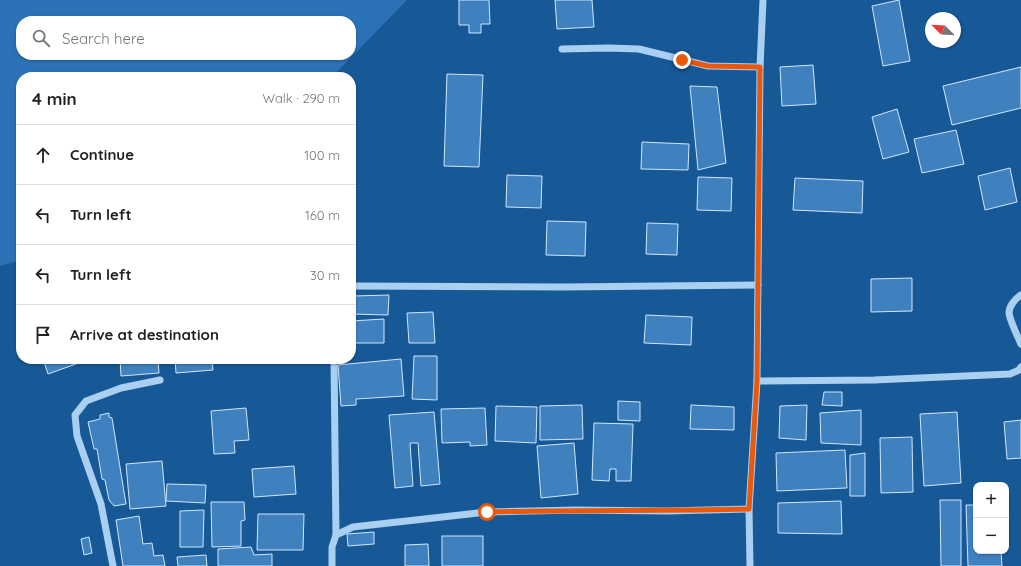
<!DOCTYPE html>
<html lang="en">
<head>
<meta charset="utf-8">
<style>
	:root { --surface:#fff; --page:#f6f6f6; --text:#222; --muted:#767676; --line:#e0e0e0 }
	body { margin:0; font-family:Quicksand,sans-serif; background:var(--page); color:var(--text) }
	.controls { position:absolute; right:12px; bottom:12px; display:grid; overflow:hidden; border-radius:8px; box-shadow:0 1px 3px #0004 }
	.controls button { width:36px; height:36px; display:grid; place-items:center; padding:0; border:0; border-bottom:1px solid var(--line); background:var(--surface); color:var(--text); font:20px sans-serif }
	.compass { position:absolute; left:925px; top:12px; width:36px; height:36px; border-radius:50%; background:var(--surface); box-shadow:0 1px 3px #0004; rotate:294deg }
	.stop { position:absolute; width:12px; height:12px; margin:-9px; border:3px solid #ea580c; border-radius:50%; background:#fff }
	.stop.end { background:#ea580c; border-color:#fff; box-shadow:0 1px 4px #0008 }
	.list { margin:0; padding:0; list-style:none }
	h2 { display:flex; justify-content:space-between; align-items:center; height:52px; margin:0; padding:0 16px; font-size:17px }
	h2 small { font-size:13px; font-weight:400; color:var(--muted) }
	.list li { display:grid; grid-template-columns:26px 1fr auto; gap:12px; align-items:center; box-sizing:border-box; height:60px; padding:0 16px; border-top:1px solid var(--line) }
	.list b { display:block; font-size:15px; white-space:nowrap }
	.list em { font-size:13px; font-style:normal; color:var(--muted) }
	.icon { flex:none; width:22px; height:22px; fill:none; stroke:currentColor; stroke-width:2; stroke-linecap:round; stroke-linejoin:round }
	.map { position:relative; flex:none; width:1021px; height:566px; overflow:hidden }
	.search { position:absolute; background:var(--surface); box-shadow:0 1px 3px #0004; left:16px; top:16px; width:340px; height:44px; display:flex; align-items:center; gap:10px; box-sizing:border-box; padding:0 14px; border-radius:16px; color:var(--muted); font-size:15px }
	.panel { position:absolute; background:var(--surface); box-shadow:0 1px 3px #0004; left:16px; top:72px; width:340px; height:292px; border-radius:16px }
	.map>svg:first-child { display:block }
</style>
</head>
<body>
<div class="map">
<svg width="1021" height="566" viewBox="0 0 1021 566">
	<rect width="100%" height="100%" fill="#175897"/>
	<path fill="#2a72b5" fill-rule="evenodd" d="M0 0H407L332 77H21V260L0 266ZM21 21H351V55H21Z"/>
	<g fill="#3f81be" stroke="#d0e7fc">
		<path d="M459 0H489L490 24H481V33H469V25H459Z"/>
		<path d="M555 0H592L594 27 557 29Z"/>
		<path d="M899 0 910 61 883 66 872 6Z"/>
		<path d="M813 65 816 104 782 106 780 67Z"/>
		<path d="M1021 67V108L952 125 943 86Z"/>
		<path d="M447 74 483 75 479 167 444 166Z"/>
		<path d="M690 86 717 87 726 163 698 170Z"/>
		<path d="M897 109 909 152 883 159 872 117Z"/>
		<path d="M956 130 964 164 922 173 914 139Z"/>
		<path d="M642 142 689 144 688 170 641 169Z"/>
		<path d="M1010 168 1017 202 985 210 978 176Z"/>
		<path d="M507 175 542 176 541 208 506 207Z"/>
		<path d="M698 177 732 178 731 211 697 210Z"/>
		<path d="M795 178 863 181 862 213 793 210Z"/>
		<path d="M547 221 586 222 585 256 546 255Z"/>
		<path d="M647 223 678 224 677 255 646 254Z"/>
		<path d="M912 278V311L871 312V279Z"/>
		<path d="M389 295 388 315 351 314 353 296Z"/>
		<path d="M433 312 435 343H409L407 313Z"/>
		<path d="M646 315 692 317 691 345 644 343Z"/>
		<path d="M384 319V343H351V321Z"/>
		<path d="M414 356H437V400L412 399Z"/>
		<path d="M43 359H90L48 374Z"/>
		<path d="M120 359H158L159 373 121 376Z"/>
		<path d="M175 359H212L213 370 176 373Z"/>
		<path d="M401 359 404 396 356 399V405L341 406 338 365Z"/>
		<path d="M824 392H842V406L822 405Z"/>
		<path d="M618 401 640 402V421L618 420Z"/>
		<path d="M582 405 583 439 540 440V406Z"/>
		<path d="M691 405 734 407V430L690 429Z"/>
		<path d="M807 405 806 440 779 438 780 406Z"/>
		<path d="M496 406 537 407 536 443 495 441Z"/>
		<path d="M246 408 249 440 234 441 235 453 214 454 211 411Z"/>
		<path d="M485 408 487 445 470 446V442L442 443 441 409Z"/>
		<path d="M861 410V445L821 443 820 413Z"/>
		<path d="M434 412 440 484 421 486 418 443H410L413 486 395 488 389 415Z"/>
		<path d="M957 412 961 483 924 486 920 414Z"/>
		<path d="M109 413V417L112 418 126 504 114 506 109 500 105 480 102 479 97 449H94L88 422 100 419V415Z"/>
		<path d="M1021 420V458L1007 459 1004 422Z"/>
		<path d="M594 423 633 424 631 481H616V469H610L609 481 592 480Z"/>
		<path d="M912 437 913 492 881 493 880 438Z"/>
		<path d="M574 443 578 494 541 498 537 446Z"/>
		<path d="M845 450 847 488 777 491 776 453Z"/>
		<path d="M865 453V496H850V455Z"/>
		<path d="M162 461 166 506 130 509 126 464Z"/>
		<path d="M294 466 296 494 254 497 252 469Z"/>
		<path d="M167 484 206 485 205 503 166 501Z"/>
		<path d="M940 500H961V566H941Z"/>
		<path d="M841 501 842 534 778 533V503Z"/>
		<path d="M211 502H244L245 520 241 521V546L212 547Z"/>
		<path d="M966 505H976V551H1001L1002 566H968Z"/>
		<path d="M204 510 203 547H180V511Z"/>
		<path d="M258 514H304L303 550H257Z"/>
		<path d="M139 516 143 544 152 543 154 556 163 555 165 566H123L116 520Z"/>
		<path d="M374 532V544L348 546 347 534Z"/>
		<rect x="442" y="536" width="41" height="30"/>
		<path d="M89 537 92 553 84 555 81 539Z"/>
		<path d="M428 544 429 566H405V545Z"/>
		<path d="M251 547 254 555 272 554V566H218V549Z"/>
		<path d="M206 555 207 566H178L177 557Z"/>
	</g>
	<g fill="none" stroke-linecap="round" stroke-linejoin="round">
		<g stroke="#a9cff1" stroke-width="7">
			<path d="M562 49 608 48 639 49 708 66 760 67"/>
			<path d="M351 286 565 287 758 285"/>
			<path d="M1021 295C1015 299 1009 306 1009 313 1010 321 1018 337 1021 344"/>
			<path d="M334 359 336 535"/>
			<path d="M757 381 874 380 1010 374 1019 370 1021 367"/>
			<path d="M113 566 101 504 77 436 75 415 86 401 121 388 160 380"/>
			<path d="M332 566V547L336 535 353 527 487 512 575 510 667 511 749 509"/>
			<path d="M750 566 749 509 757 381 760 67 763 0"/>
		</g>
	</g>
	<g fill="none" stroke-linecap="round" stroke-linejoin="round">
		<path stroke="#ea580c" stroke-width="5" d="M487 512C575 510 662 511 749 509L757 381 760 67 708 66 682 60"/>
	</g>
</svg>
<div class="controls">
<button>+</button>
<button>−</button>
</div>
<svg class="compass" viewBox="-18 -18 36 36"><path d="M0-13l5 13h-10z" fill="#e53935"/><path d="M0 13l5-13h-10z" fill="#767676"/></svg>
<div class="stop" style="left:487px;top:512px"></div>
<div class="stop end" style="left:682px;top:60px"></div>
<div class="search"><svg class="icon" aria-label="search" viewBox="0 0 24 24"><circle cx="10" cy="10" r="6"/><path d="M15 15l6 6"/></svg>Search here</div>
<section class="panel">
<h2>4 min<small>Walk · 290 m</small></h2>
<ul class="list">
<li><svg class="icon" aria-label="ahead" viewBox="0 0 24 24"><path d="M12 20V5M6 11l6-6 6 6"/></svg><div><b>Continue</b></div><em>100 m</em></li>
<li><svg class="icon" aria-label="left" viewBox="0 0 24 24"><path d="M17 20v-9H6M10 6l-5 5 5 5"/></svg><div><b>Turn left</b></div><em>160 m</em></li>
<li><svg class="icon" aria-label="left" viewBox="0 0 24 24"><path d="M17 20v-9H6M10 6l-5 5 5 5"/></svg><div><b>Turn left</b></div><em>30 m</em></li>
<li><svg class="icon" aria-label="arrive" viewBox="0 0 24 24"><path d="M6 21V4h12l-3 4 3 4H6"/></svg><div><b>Arrive at destination</b></div></li>
</ul>
</section>
</div>
</body>
</html>
